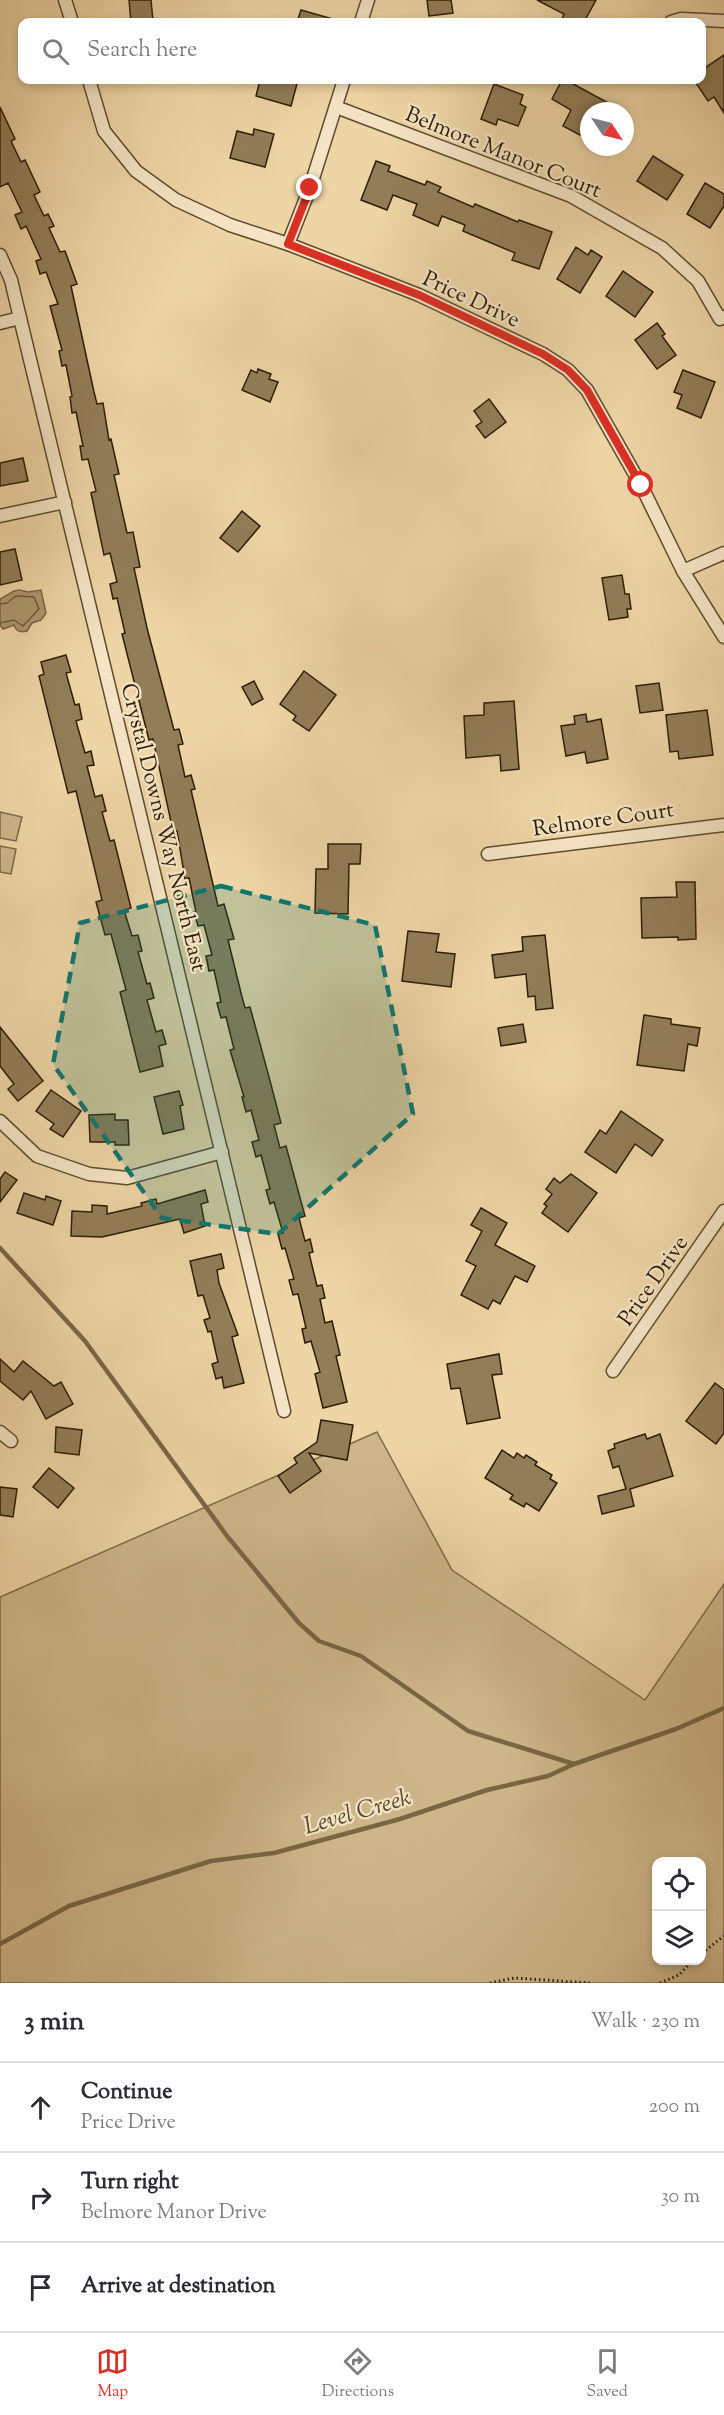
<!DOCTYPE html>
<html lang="en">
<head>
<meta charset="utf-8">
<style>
	:root { --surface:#fff; --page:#f7f7f7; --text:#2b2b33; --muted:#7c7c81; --line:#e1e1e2; --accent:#d93025 }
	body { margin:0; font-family:"Sorts Mill Goudy",serif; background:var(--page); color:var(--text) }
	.controls { position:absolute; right:18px; bottom:18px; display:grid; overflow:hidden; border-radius:12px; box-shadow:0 3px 9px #0003 }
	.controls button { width:54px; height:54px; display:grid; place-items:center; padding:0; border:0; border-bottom:2px solid var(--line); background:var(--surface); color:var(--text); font:30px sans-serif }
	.compass { position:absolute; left:580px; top:102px; width:54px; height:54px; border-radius:50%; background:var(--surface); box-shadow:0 3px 9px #0003; rotate:125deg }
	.stop { position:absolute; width:18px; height:18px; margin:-14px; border:4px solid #d93025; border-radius:50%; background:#fff }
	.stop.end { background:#d93025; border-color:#fff; box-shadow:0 2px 6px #0008 }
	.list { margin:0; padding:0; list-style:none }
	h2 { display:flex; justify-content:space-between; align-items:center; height:78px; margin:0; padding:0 24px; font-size:26px }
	h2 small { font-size:20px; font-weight:400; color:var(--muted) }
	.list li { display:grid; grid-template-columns:39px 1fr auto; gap:18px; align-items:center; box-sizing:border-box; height:90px; padding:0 24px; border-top:2px solid var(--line) }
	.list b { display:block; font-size:22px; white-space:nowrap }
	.list p { margin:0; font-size:20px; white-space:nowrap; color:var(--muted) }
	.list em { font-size:20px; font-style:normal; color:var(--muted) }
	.icon { flex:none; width:33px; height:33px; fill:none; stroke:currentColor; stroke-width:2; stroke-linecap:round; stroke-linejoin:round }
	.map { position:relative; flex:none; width:724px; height:1983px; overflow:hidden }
	.search { position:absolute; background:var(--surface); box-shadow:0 3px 9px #0003; left:18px; right:18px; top:18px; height:66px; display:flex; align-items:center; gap:15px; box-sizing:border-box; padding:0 21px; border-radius:12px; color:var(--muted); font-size:22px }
	.sheet { height:348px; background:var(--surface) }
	nav { display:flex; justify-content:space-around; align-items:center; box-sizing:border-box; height:84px; border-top:2px solid var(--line); background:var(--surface); font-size:16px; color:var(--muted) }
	nav a { display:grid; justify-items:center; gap:3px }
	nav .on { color:var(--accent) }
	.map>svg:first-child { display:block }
</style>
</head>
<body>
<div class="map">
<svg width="724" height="1983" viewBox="0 0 724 1983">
	<rect width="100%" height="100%" fill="#eed5a6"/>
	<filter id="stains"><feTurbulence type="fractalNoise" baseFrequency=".00333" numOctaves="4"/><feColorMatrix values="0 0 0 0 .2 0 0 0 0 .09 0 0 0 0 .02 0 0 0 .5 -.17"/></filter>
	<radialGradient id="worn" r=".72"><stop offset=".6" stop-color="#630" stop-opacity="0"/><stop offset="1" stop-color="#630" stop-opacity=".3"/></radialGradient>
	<g fill="#cdb68a" stroke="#7e6a47" stroke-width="1.5" fill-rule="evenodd">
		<path d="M0 812 22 817 16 841 0 838Z"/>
		<path d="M0 846 16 849 11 874 0 872Z"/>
		<path d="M377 1432 452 1570 645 1700 724 1584V1983H0V1597ZM656 1862H702V1960H656Z"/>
	</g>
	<path fill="#ad966f" stroke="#7a6644" stroke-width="1.5" d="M19 590 28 592 41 590 46 613 41 620 32 623 27 631C21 633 16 631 14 625L3 629 0 625V599L14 591Z"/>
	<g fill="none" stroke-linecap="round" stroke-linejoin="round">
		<path stroke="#6e5a3a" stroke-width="1.5" d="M0 604 7 603 16 596 34 597 39 609 23 626 14 620 0 623"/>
		<g stroke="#7a6644" stroke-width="4.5">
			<path d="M0 1248 85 1341 227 1536 299 1623 319 1641 361 1656 468 1731 574 1764"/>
			<path d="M0 1944 69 1906 211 1861 274 1853 400 1819 487 1790 548 1776 574 1764 676 1729 724 1708"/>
		</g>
	</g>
	<g fill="#927d58" stroke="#2e1d04" stroke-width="1.5">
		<path d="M129 0H151L153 21 131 22Z"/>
		<path d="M427 0H451L453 13 429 16Z"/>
		<path d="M537 0H596L584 22H569L562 19 564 14Z"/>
		<path d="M301 10 333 19V22H297Z"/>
		<path d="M724 55V113L714 97 708 101 694 80H702V70Z"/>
		<path d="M260 80H298L291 106 256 96Z"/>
		<path d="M562 80H566L623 111H589V132L584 129 580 135 563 126 571 110 552 99Z"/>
		<path d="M494 84 523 95 520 104 526 107 518 126 498 119 496 125 481 119Z"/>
		<path d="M0 107 15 139 11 141 21 162 25 160 40 192 34 195 44 216 48 214 54 226 49 228 60 252 65 251 77 284 71 286 94 392 97 404 103 403 109 440 111 439 119 474 114 475 127 533 133 532 140 567 134 568 147 628 174 730 179 729 183 744 178 745 185 777 191 775 195 789 191 790 218 906 224 904 234 939 228 940 242 997 245 1008 250 1007 269 1077 281 1123 274 1125 280 1148 286 1146 305 1216 299 1218 305 1241 310 1239 313 1252 309 1253 317 1286 322 1285 325 1298 320 1299 325 1323 332 1321 340 1355 336 1356 347 1402 323 1408 315 1374 320 1372 311 1341 305 1343 302 1329 306 1328 298 1294 293 1295 289 1280 294 1279 285 1248 282 1249 278 1234 283 1233 274 1202 270 1204 266 1190 270 1189 261 1155 256 1157 252 1142 259 1140 251 1110 246 1112 242 1097H244L230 1050 234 1049 226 1017 221 1018 217 1003 221 1002 214 970 209 971 206 956 212 955 204 925 198 926 194 912H196L189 878 185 879 177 831H173L153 739 149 740 122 634 125 633 117 598 113 599 110 584 117 582 110 553 104 555 91 493 96 491 88 459 82 460 80 446H83L76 412 72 413 70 397 72 396 66 365 62 366 59 351 62 350 50 306 58 304 46 272 40 274 36 261 41 259 26 226 21 229 15 215 22 212 8 183 0 187Z"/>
		<path d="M254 129 274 134 265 167 230 158 237 131 253 135Z"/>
		<path d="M653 156 683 175 667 200 637 181Z"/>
		<path d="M376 161 390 166 388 171 425 185 427 181 441 187 438 192 473 207 475 204 518 222 519 220 552 232 539 269 512 260 515 253 463 231 465 225 442 216 438 226 413 215 417 204 393 195 387 210 361 200Z"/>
		<path d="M705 183 724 194V206L710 228 687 214Z"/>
		<path d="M576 247 588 255 591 250 602 257 580 293 557 279Z"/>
		<path d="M623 271 653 292 635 317 606 296Z"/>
		<path d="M657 323 665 334 662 336 676 355 657 369 635 340Z"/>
		<path d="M258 369 271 374 269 379 278 382 270 402 242 390 251 370 257 373Z"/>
		<path d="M683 370 715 382 701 418 677 408 682 395 674 392Z"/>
		<path d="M489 399 506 422 485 438 476 426 482 422 474 411Z"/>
		<path d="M23 458 28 481 0 486V463Z"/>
		<path d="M242 511 260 526 238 552 220 538Z"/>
		<path d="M15 549 22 580 0 585V552Z"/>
		<path d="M622 575 625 594H629L631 609H627L628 617 609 620 602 578Z"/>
		<path d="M66 655 71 672 66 673 75 705 79 704 82 719 76 721 85 753 91 751 94 765 87 766 95 797 102 795 106 811 102 812 110 841 114 840 131 908 124 910 132 936 138 935 142 951 138 952 147 984 150 983 154 998 147 1000 156 1032 162 1030 166 1044 159 1046 163 1066 140 1072 120 992 126 990 111 934 105 935 96 902 102 900 76 791 68 793 39 676 44 674 41 662Z"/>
		<path d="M304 671 336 695 309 731 293 720 296 716 280 704Z"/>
		<path d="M254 681 263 699 252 705 242 687Z"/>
		<path d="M659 683 663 710 640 713 636 686Z"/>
		<path d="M514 701 519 769 501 771 500 755 466 758 464 716 484 715V703Z"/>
		<path d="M707 710 713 755 679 759 678 751 670 752 666 715Z"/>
		<path d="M586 714 587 722 601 719 608 759 587 763 585 752 566 756 561 726 575 724 574 716Z"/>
		<path d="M328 844H361L360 864H349L348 914 315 913 316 869H328Z"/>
		<path d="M676 882H695L696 939 678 940V937L642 938 641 898 677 897Z"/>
		<path d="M408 931 439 934 436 952 455 954 451 987 402 981Z"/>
		<path d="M545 935 553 1008 536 1010 535 996 528 997 526 974 495 978 492 955 523 951 522 937Z"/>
		<path d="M644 1015 671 1019V1024L700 1028 697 1046 688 1044 684 1071 637 1065Z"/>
		<path d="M523 1024 526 1042 501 1046 498 1028Z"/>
		<path d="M0 1027 43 1081 18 1101 8 1089 14 1084 0 1066Z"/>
		<path d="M51 1090 81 1111 63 1137 50 1129 54 1124 36 1111Z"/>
		<path d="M179 1091 183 1105 180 1106 184 1129 163 1134 154 1097Z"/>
		<path d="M621 1111 663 1140 652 1156 635 1144 616 1173 585 1152 600 1130 606 1134Z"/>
		<path d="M115 1114V1120H128L129 1145H115V1142H90L89 1115Z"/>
		<path d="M5 1172 17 1180 0 1202V1179Z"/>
		<path d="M571 1174 597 1193 568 1232 542 1213 547 1206 544 1204 552 1194 546 1189 554 1178 560 1183Z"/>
		<path d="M205 1190 208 1202 201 1204 205 1226 184 1233 180 1219 102 1237 71 1236 72 1211 92 1212V1205L107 1206V1214L142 1206 141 1203 156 1199 157 1204Z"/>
		<path d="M24 1193 45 1200 46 1196 61 1201 53 1225 17 1213Z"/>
		<path d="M481 1208 507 1223 495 1245 535 1266 527 1282 515 1276 500 1304 493 1300 488 1309 461 1295 476 1266 466 1261 482 1231 471 1225Z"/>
		<path d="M221 1254 224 1268 217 1270 219 1283 238 1335 232 1337 244 1383 224 1388 222 1377 216 1379 212 1364 218 1362 211 1331 208 1332 204 1320 210 1318 203 1295 198 1296 190 1261Z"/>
		<path d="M499 1354 502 1374 492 1375 500 1418 467 1424 460 1388 451 1389 447 1364Z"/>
		<path d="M0 1359 14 1372 23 1361 54 1386 61 1382 73 1404 46 1419 31 1391 23 1400 0 1381Z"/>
		<path d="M715 1383 724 1390V1433L716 1444 686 1421Z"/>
		<path d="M321 1420 353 1425 347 1460 309 1453 321 1471 290 1493 278 1476 297 1463 294 1458 317 1442Z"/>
		<path d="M56 1427 82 1430 79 1455 55 1452Z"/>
		<path d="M645 1434 647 1439 660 1434 673 1476 630 1489 634 1506 602 1514 598 1496 626 1489 619 1466 613 1468 608 1451 615 1448 614 1444Z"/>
		<path d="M502 1450 514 1458 517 1453 524 1458 526 1455 537 1462 535 1465 552 1475 550 1479 557 1483 539 1511 526 1503 524 1507 510 1499 513 1495 485 1478Z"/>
		<path d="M49 1468 74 1488 58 1508 33 1487Z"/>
		<path d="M0 1487 17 1489 13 1517 0 1515Z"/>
	</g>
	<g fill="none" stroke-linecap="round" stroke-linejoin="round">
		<g stroke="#5e4b2c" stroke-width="15">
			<g id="street">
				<path d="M65 0 72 22"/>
				<path d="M361 22 368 0"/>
				<path d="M671 22 681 19 724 21"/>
				<path d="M89 80 104 131 136 171 176 200 230 225 288 244 419 295 543 354 568 370 587 390 641 485 683 571 724 637"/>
				<path d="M336 107 571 196 662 248 698 281 720 319 724 317"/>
				<path d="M288 244 310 188 344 80"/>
				<path d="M0 255 11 280 20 318 284 1411"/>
				<path d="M0 323 20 318"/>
				<path d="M0 516 65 502"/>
				<path d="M683 571 724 553"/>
				<path d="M488 854 724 825"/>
				<path d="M0 1121 37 1156 89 1174 127 1178 222 1152"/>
				<path d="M613 1371 724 1211"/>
				<path d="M0 1432 11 1441"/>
			</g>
		</g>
		<g stroke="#2e1d04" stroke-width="3" stroke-dasharray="1.5 3" stroke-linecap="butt">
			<path d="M702 1953 724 1936"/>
			<path d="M490 1983 514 1978 590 1983"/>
			<path d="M660 1983 679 1975 693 1960"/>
		</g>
		<use href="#street" stroke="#f4e4c5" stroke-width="12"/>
	</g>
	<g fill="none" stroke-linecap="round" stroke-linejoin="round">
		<path stroke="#d93025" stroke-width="8" d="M310 188 288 244 419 295 543 354 568 370 587 390 641 485"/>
	</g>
	<path fill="#0f766e" fill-opacity="0.2" stroke="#0f766e" stroke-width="4.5" stroke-dasharray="12 8" stroke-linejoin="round" d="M221 886 375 925 413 1114 278 1234 162 1218 53 1064 80 923Z"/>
	<g text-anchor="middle" stroke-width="4.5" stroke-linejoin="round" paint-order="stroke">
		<g font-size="22" fill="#2e1d04" stroke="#f4e4c5">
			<text transform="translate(504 151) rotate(22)" y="8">Belmore Manor Court</text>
			<text transform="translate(472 298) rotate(25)" y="8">Price Drive</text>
			<text transform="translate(603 818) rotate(-8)" y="8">Relmore Court</text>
			<text transform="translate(165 827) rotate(76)" y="8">Crystal Downs Way North East</text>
			<text transform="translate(652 1280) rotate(-55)" y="8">Price Drive</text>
		</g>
		<g font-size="24" font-style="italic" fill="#5a4729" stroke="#f4e4c5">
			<text transform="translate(357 1811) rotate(-16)" y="8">Level Creek</text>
		</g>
	</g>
	<rect width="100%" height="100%" filter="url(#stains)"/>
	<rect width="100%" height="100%" fill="url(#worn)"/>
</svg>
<div class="controls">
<button><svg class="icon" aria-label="locate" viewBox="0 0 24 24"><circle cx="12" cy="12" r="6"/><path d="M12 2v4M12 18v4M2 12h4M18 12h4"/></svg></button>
<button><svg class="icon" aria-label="layers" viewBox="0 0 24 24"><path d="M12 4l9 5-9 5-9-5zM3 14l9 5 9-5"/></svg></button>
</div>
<svg class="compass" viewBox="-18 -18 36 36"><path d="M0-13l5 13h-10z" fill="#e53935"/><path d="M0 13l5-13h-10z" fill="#7c7c81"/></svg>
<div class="stop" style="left:641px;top:485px"></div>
<div class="stop end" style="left:310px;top:188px"></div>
<div class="search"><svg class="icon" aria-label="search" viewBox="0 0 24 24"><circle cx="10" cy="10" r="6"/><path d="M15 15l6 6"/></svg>Search here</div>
</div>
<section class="sheet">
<h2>3 min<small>Walk · 230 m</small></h2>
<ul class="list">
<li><svg class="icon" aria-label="ahead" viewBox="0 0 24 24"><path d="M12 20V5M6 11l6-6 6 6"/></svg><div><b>Continue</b><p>Price Drive</p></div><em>200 m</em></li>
<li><svg class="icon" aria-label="right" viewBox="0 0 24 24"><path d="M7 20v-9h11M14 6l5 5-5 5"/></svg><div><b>Turn right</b><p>Belmore Manor Drive</p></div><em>30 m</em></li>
<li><svg class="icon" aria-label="arrive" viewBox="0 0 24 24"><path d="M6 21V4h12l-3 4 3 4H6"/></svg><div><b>Arrive at destination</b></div></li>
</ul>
</section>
<nav>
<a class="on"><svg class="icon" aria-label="map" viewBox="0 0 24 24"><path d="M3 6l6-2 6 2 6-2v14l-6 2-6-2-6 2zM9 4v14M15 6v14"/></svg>Map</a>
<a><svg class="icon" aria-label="directions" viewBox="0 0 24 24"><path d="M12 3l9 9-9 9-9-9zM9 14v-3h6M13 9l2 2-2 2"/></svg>Directions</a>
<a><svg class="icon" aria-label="saved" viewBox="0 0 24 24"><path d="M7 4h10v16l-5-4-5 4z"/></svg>Saved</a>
</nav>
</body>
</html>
